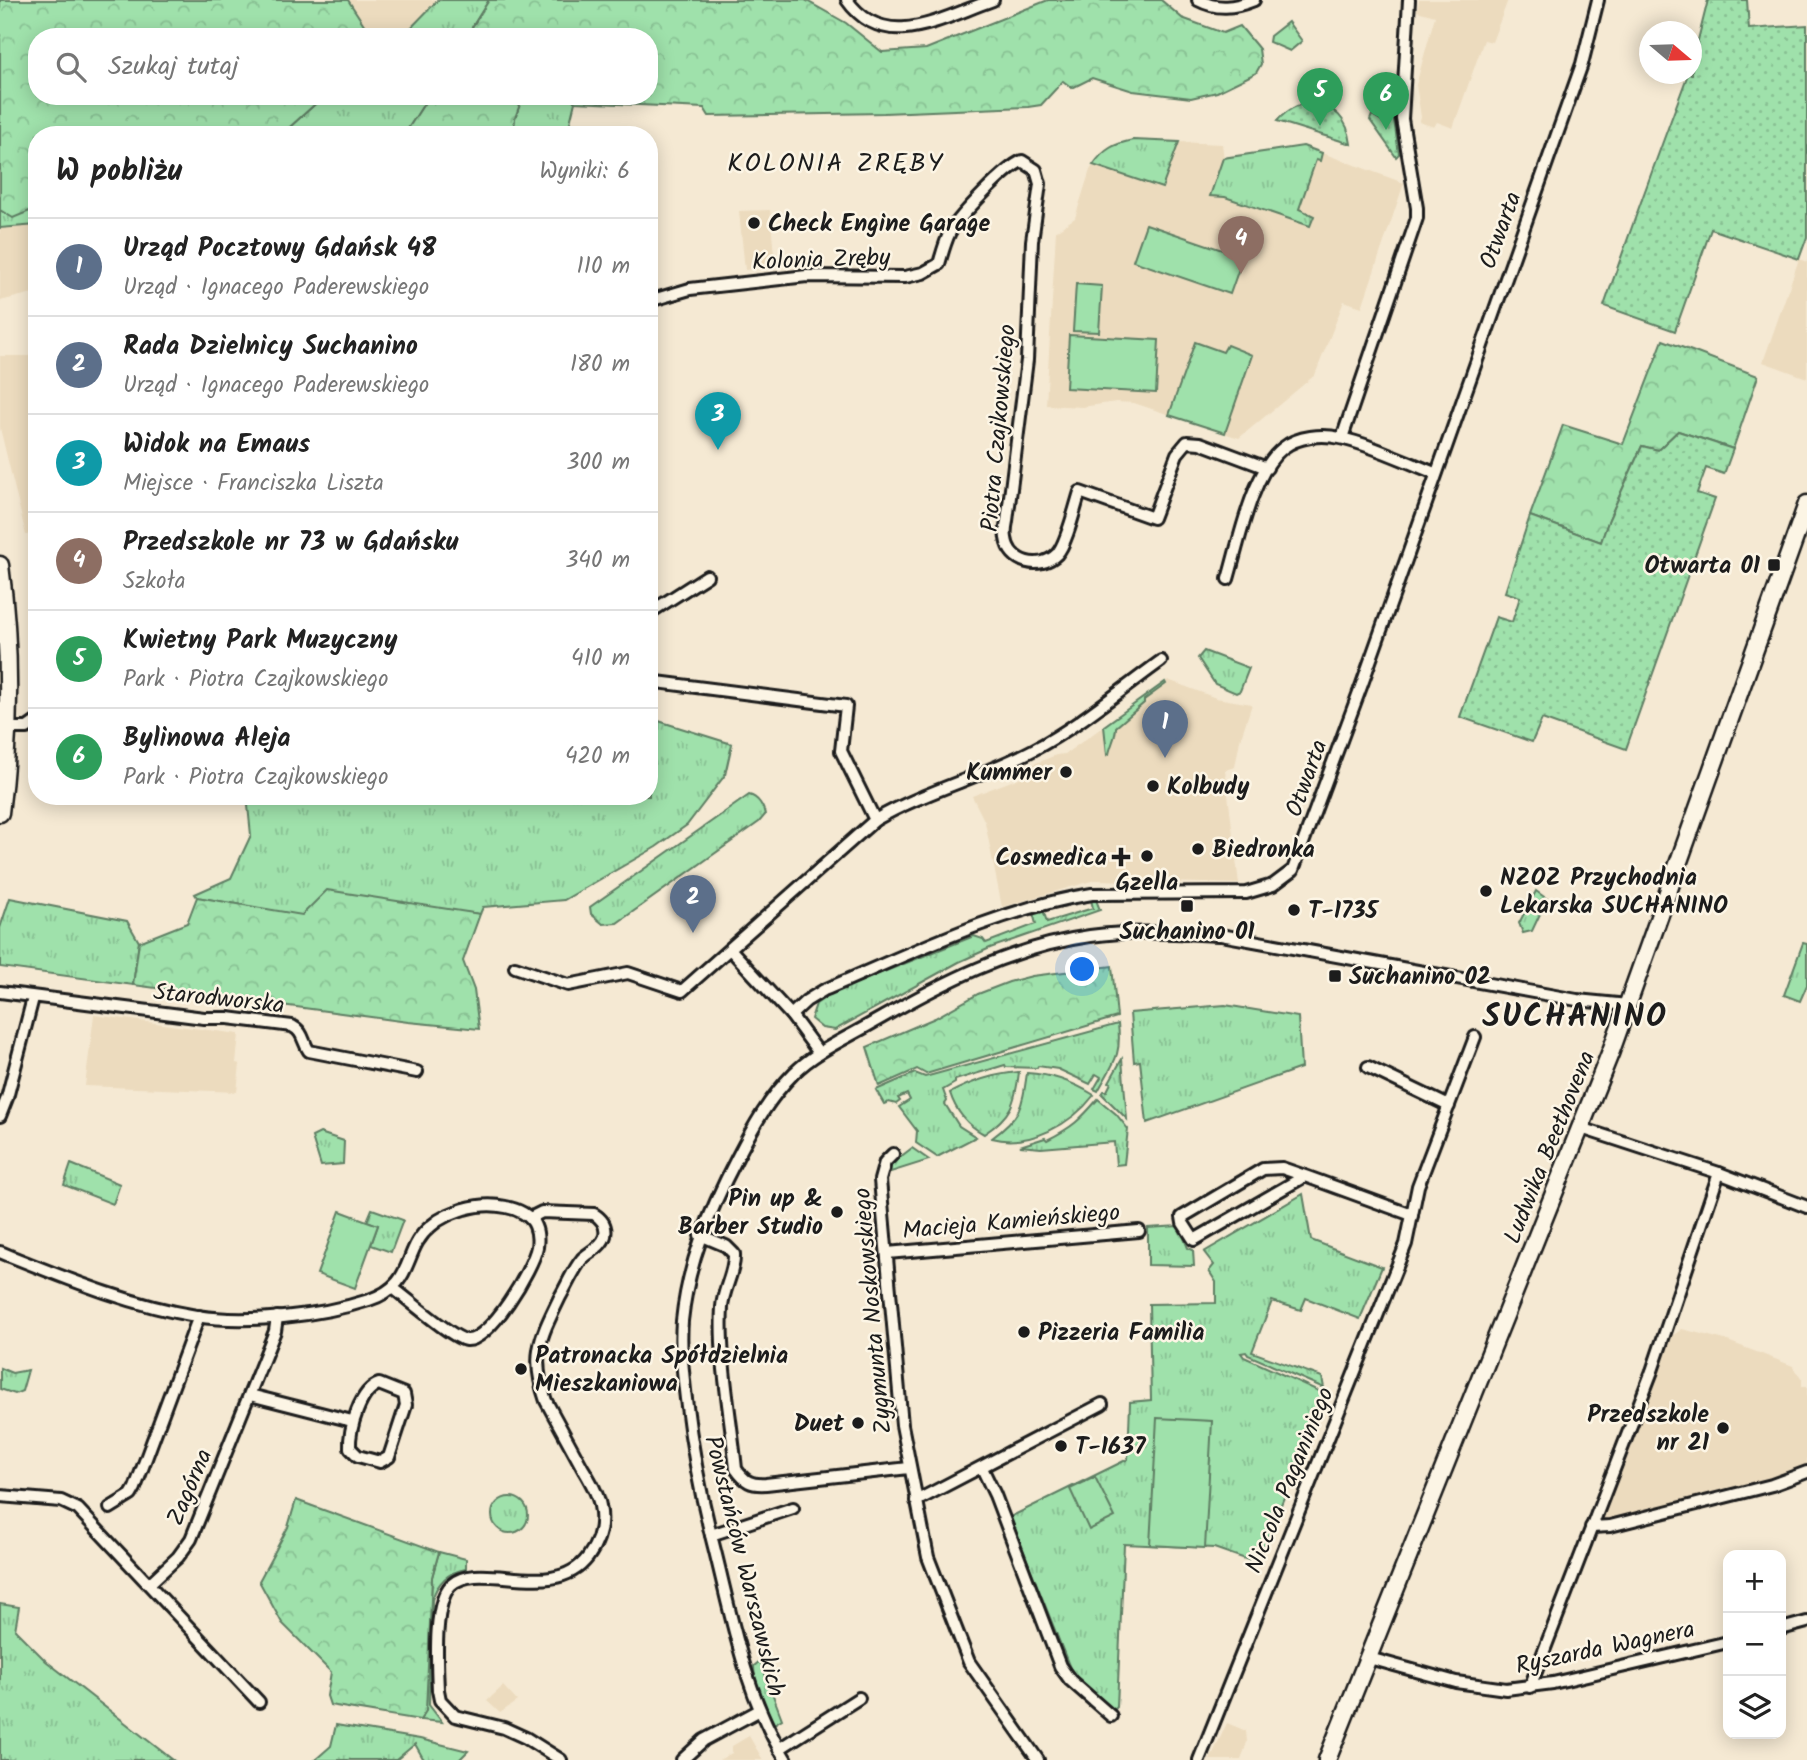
<!DOCTYPE html>
<html lang="pl">
<head>
<meta charset="utf-8">
<style>
	:root { --surface:#fff; --page:#f6f6f6; --text:#222; --muted:#767676; --line:#e0e0e0; --accent:#2563eb }
	body { margin:0; font-family:Kalam,sans-serif; background:var(--page); color:var(--text) }
	.controls { position:absolute; right:21px; bottom:21px; display:grid; overflow:hidden; border-radius:14px; box-shadow:0 4px 18px #0003 }
	.controls button { width:63px; height:63px; display:grid; place-items:center; padding:0; border:0; border-bottom:2px solid var(--line); background:var(--surface); color:var(--text); font:35px sans-serif }
	.compass { position:absolute; left:1639px; top:21px; width:63px; height:63px; border-radius:50%; background:var(--surface); box-shadow:0 4px 18px #0003; rotate:109deg }
	.you { position:absolute; left:1083px; top:970px; width:24px; height:24px; margin:-18px; border:5px solid #fff; border-radius:50%; background:#1a73e8; box-shadow:0 0 0 10px #1a73e833 }
	.badge { display:grid; place-items:center; width:46px; height:46px; border-radius:50%; background:var(--accent); color:#fff; font-size:23px; font-weight:700 }
	.pin { position:absolute; translate:-50% -58px; filter:drop-shadow(0 2px 4px #0008) }
	.pin::after { content:''; position:absolute; top:37px; width:24px; height:21px; background:inherit; clip-path:polygon(0 0,100% 0,50% 100%) }
	.list { margin:0; padding:0; list-style:none }
	h2 { display:flex; justify-content:space-between; align-items:center; height:91px; margin:0; padding:0 28px; font-size:30px }
	h2 small { font-size:23px; font-weight:400; color:var(--muted) }
	.list li { display:grid; grid-template-columns:46px 1fr auto; gap:21px; align-items:center; box-sizing:border-box; height:98px; padding:0 28px; border-top:2px solid var(--line) }
	.list b { display:block; font-size:26px; white-space:nowrap }
	.list p { margin:0; font-size:23px; white-space:nowrap; color:var(--muted) }
	.list em { font-size:23px; font-style:normal; color:var(--muted) }
	.icon { flex:none; width:38px; height:38px; fill:none; stroke:currentColor; stroke-width:2; stroke-linecap:round; stroke-linejoin:round }
	.map { position:relative; flex:none; width:1807px; height:1760px; overflow:hidden }
	.search { position:absolute; background:var(--surface); box-shadow:0 4px 18px #0003; left:28px; top:28px; width:630px; height:77px; display:flex; align-items:center; gap:18px; box-sizing:border-box; padding:0 24px; border-radius:28px; color:var(--muted); font-size:26px }
	.panel { position:absolute; background:var(--surface); box-shadow:0 4px 18px #0003; left:28px; top:126px; width:630px; height:679px; border-radius:28px }
	.map>svg:first-child { display:block }
</style>
</head>
<body>
<div class="map">
<svg width="1807" height="1760" viewBox="0 0 1807 1760">
	<defs>
		<pattern id="grass-tufts" width="24" height="20" patternUnits="userSpaceOnUse" patternTransform="scale(1.75)"><rect width="24" height="20" fill="#9fe1ab"/><path d="M3 7l-1-3M5 7V3M7 7l1-3M15 17l-1-3M17 17v-4M19 17l1-3" fill="none" stroke="#88c093"/></pattern>
		<pattern id="forest-crowns" width="20" height="18" patternUnits="userSpaceOnUse" patternTransform="scale(1.75)"><rect width="20" height="18" fill="#9fe1ab"/><path d="M2 6a3 3 0 1 1 6 0M12 15a3 3 0 1 1 6 0" fill="none" stroke="#88c093"/></pattern>
		<pattern id="garden-dots" width="8" height="8" patternUnits="userSpaceOnUse" patternTransform="scale(1.75)"><rect width="8" height="8" fill="#9fe1ab"/><path d="M2 2h.1M6 6h.1" fill="none" stroke="#88c093" stroke-width="1.8" stroke-linecap="round"/></pattern>
	</defs>
	<rect width="100%" height="100%" fill="#f5e9d3"/>
	<filter id="ink" filterUnits="userSpaceOnUse"><feTurbulence type="fractalNoise" baseFrequency=".0143" numOctaves="2"/><feDisplacementMap in="SourceGraphic" scale="14" xChannelSelector="R" yChannelSelector="G"/><feConvolveMatrix kernelMatrix="1 2 1 2 8 2 1 2 1" color-interpolation-filters="sRGB"/></filter>
	<g filter="url(#ink)">
		<g fill="#ecdbbe">
			<path d="M348 0H438L402 37H372Z"/>
			<path d="M1419 0H1508L1492 42 1484 40 1453 128 1437 122 1434 127 1419 122 1421 117 1416 85 1435 16 1417 11Z"/>
			<path d="M1133 140 1222 144 1224 158 1303 146 1404 183 1362 307 1344 301 1315 375 1239 438 1134 403 1116 402 1082 407 1046 405 1056 231 1075 218 1090 170 1101 153 1114 144Z"/>
			<path d="M770 210 775 267 745 270 739 211Z"/>
			<path d="M25 225H37V292L0 301V228Z"/>
			<path d="M1799 259 1807 262V378L1763 362Z"/>
			<path d="M0 356H37V533L26 535 0 428Z"/>
			<path d="M1168 680 1216 698 1252 704 1240 740 1235 767 1225 770 1239 884 1095 880 1002 907 985 822 972 796 1027 775 1034 764 1056 755 1065 754Z"/>
			<path d="M94 1015 239 1034 236 1063 240 1064 237 1092 85 1086Z"/>
			<path d="M1682 1329 1725 1340 1793 1366 1802 1379V1387H1807V1468L1771 1481 1599 1523 1656 1382 1672 1336Z"/>
			<path d="M503 1686 517 1701 500 1713 487 1701Z"/>
			<path d="M1227 1723 1246 1731 1247 1742 1241 1760H1210Z"/>
			<path d="M749 1736 763 1760H719L732 1753V1746Z"/>
		</g>
		<g fill="url(#grass-tufts)" stroke="#5e7e64" stroke-width="2">
			<path d="M438 0H489L466 37H402Z"/>
			<path d="M1288 22 1302 41 1290 51 1269 42 1270 36Z"/>
			<path d="M324 96H429L404 135H281Z"/>
			<path d="M523 96H570L575 102 567 135H513L515 118Z"/>
			<path d="M1133 140 1179 142 1162 188 1093 165C1104 149 1114 144 1133 140Z"/>
			<path d="M1303 146 1322 153 1320 161 1316 160 1299 209 1314 216 1310 226 1225 197 1210 196 1223 158Z"/>
			<path d="M37 208V225L0 228V210L13 217Z"/>
			<path d="M1204 651 1249 668 1240 691 1236 693 1215 684 1198 658Z"/>
			<path d="M1165 682 1166 684 1144 700V703L1116 727C1116 737 1111 744 1109 754L1107 755 1104 726Z"/>
			<path d="M649 718 732 744 725 775 687 825 656 847 564 900 483 907 480 914 462 912 302 916 197 897 195 894 231 878 251 835 247 796H649Z"/>
			<path d="M749 795C758 797 764 807 765 815L759 822 617 923 603 924 591 914 590 907Z"/>
			<path d="M1536 891 1547 899 1532 931 1523 933 1519 923Z"/>
			<path d="M10 898 127 921 139 942 133 985 0 967V928Z"/>
			<path d="M1091 900H1096L1100 910 990 948 959 962 835 1030 822 1028 811 1019 816 1004 833 992 974 936 983 939 986 943 1036 924 1033 913 1043 910 1047 922 1093 908Z"/>
			<path d="M1803 943 1807 944V985L1800 1001 1784 995Z"/>
			<path d="M1225 1005 1298 1017 1301 1068 1147 1123 1140 1061 1134 1062 1130 1013Z"/>
			<path d="M1118 1024C1122 1057 1113 1063 1098 1091L1094 1089 1101 1077 1096 1074 1090 1084 1058 1069 1038 1066 1037 1068 1006 1067 1005 1065 955 1080V1083L943 1090 947 1101 945 1104 959 1126 976 1137 937 1157 916 1143 917 1131 899 1107 910 1100 907 1094 898 1098 900 1101 896 1104 889 1102 884 1104 876 1090 915 1073 925 1077Z"/>
			<path d="M1122 1059 1127 1119 1102 1094 1104 1091H1107L1111 1083 1109 1082Z"/>
			<path d="M1019 1072C1015 1104 1011 1116 984 1134 967 1125 956 1112 950 1093 972 1081 994 1074 1019 1072Z"/>
			<path d="M1027 1073C1052 1074 1073 1082 1094 1095 1072 1124 1029 1148 992 1138 1021 1117 1022 1108 1027 1073Z"/>
			<path d="M1098 1099 1116 1114 1128 1129 1124 1164 1116 1165 1114 1142 1041 1148 1020 1146 1045 1138 1047 1140C1073 1127 1080 1120 1098 1099Z"/>
			<path d="M320 1133 344 1141 343 1164 321 1166 312 1137Z"/>
			<path d="M912 1148 929 1160 891 1172V1164Z"/>
			<path d="M71 1164 120 1184 113 1204 64 1185Z"/>
			<path d="M1303 1194 1311 1240 1382 1267 1360 1319 1306 1298 1301 1310 1272 1301 1252 1352 1322 1377 1324 1388 1248 1355 1246 1352 1241 1353 1244 1357 1323 1393 1315 1422 1257 1563 1214 1548 1124 1544 1117 1707 1113 1711 1083 1685 1070 1668 1010 1517 1128 1459 1130 1402 1151 1400 1149 1304 1216 1303V1282L1209 1271 1214 1265 1204 1252Z"/>
			<path d="M372 1209 403 1220 391 1252 371 1245 378 1225 367 1221Z"/>
			<path d="M1179 1226 1188 1248 1193 1250 1194 1266 1148 1265V1228Z"/>
			<path d="M0 1368 12 1373 28 1370 22 1391 15 1394 0 1389Z"/>
			<circle cx="510" cy="1515" r="18"/>
			<path d="M439 1552 466 1559V1569C448 1572 437 1583 432 1600L429 1705 442 1722 420 1720 426 1710 432 1577Z"/>
			<path d="M0 1604 19 1607 15 1630 46 1661 173 1760H0Z"/>
			<path d="M760 1661 782 1719 774 1724C766 1706 754 1686 754 1666Z"/>
			<path d="M336 1725 420 1739 468 1751 459 1760H424L415 1744 396 1760H315L331 1746Z"/>
		</g>
		<g fill="url(#forest-crowns)" stroke="#5e7e64" stroke-width="2">
			<path d="M0 0H348L372 37H37V96H324L281 135H37V208L13 218 0 210Z"/>
			<path d="M489 0H805L846 23 882 52 926 49 1048 0H1161L1182 18 1223 33 1240 26 1259 49 1261 64 1256 73 1217 92 1191 98 1133 91 1092 78 1072 88 1063 81 1041 105 1028 107 884 113 709 116 704 108 575 102 570 96H649V37H466Z"/>
			<path d="M429 96H523L515 118 513 135H404Z"/>
			<path d="M1663 340 1758 376 1733 449 1678 431 1658 450 1642 446 1609 519 1601 542 1530 516 1563 425 1623 444Z"/>
			<path d="M327 890 480 914 463 961 474 990 479 1029 408 1022 133 985 139 942 187 923 197 897 302 915Z"/>
			<path d="M1112 966 1117 1017 926 1074 917 1069 879 1086 867 1047 935 1018 978 994 1009 982 1032 976Z"/>
			<path d="M296 1500 439 1552 432 1577 426 1711 420 1720 330 1705 327 1696 331 1672 282 1623 259 1581 288 1527Z"/>
		</g>
		<g fill="url(#garden-dots)" stroke="#5e7e64" stroke-width="2">
			<path d="M1708 0H1747L1749 29 1807 25V237L1799 259 1711 229 1675 331 1604 306C1631 228 1659 152 1688 74H1692V64Z"/>
			<path d="M1392 91 1395 92 1394 120 1399 154 1396 157 1370 120 1372 115 1384 122 1387 121Z"/>
			<path d="M1310 102C1335 106 1348 119 1351 144L1277 121C1287 110 1296 105 1310 102Z"/>
			<path d="M1678 431 1733 449 1724 474 1706 468 1697 493 1715 499 1626 749 1542 719 1532 742 1460 717 1496 617 1512 622 1520 597 1505 592 1530 516 1601 542 1609 519 1642 446 1658 450Z"/>
		</g>
		<g fill="#9fe1ab" stroke="#5e7e64" stroke-width="2">
			<path d="M1146 224 1243 257 1230 294 1133 261Z"/>
			<path d="M1076 284 1102 286 1099 332 1073 331Z"/>
			<path d="M1069 335 1159 340 1156 393 1066 388Z"/>
			<path d="M1195 342 1223 352 1227 345 1252 355 1225 433 1169 415Z"/>
			<path d="M340 1211 378 1225 355 1288 317 1274Z"/>
			<path d="M1157 1418 1212 1421 1205 1548 1150 1545Z"/>
			<path d="M1095 1477 1115 1517 1089 1530 1070 1489Z"/>
		</g>
		<g fill="none" stroke-linecap="round" stroke-linejoin="round">
			<g stroke="#1c1c1c" stroke-width="16">
				<g id="street">
					<path d="M847 0C885 54 943 17 993 0"/>
					<path d="M1198 0C1217 10 1234 8 1254 0"/>
					<path d="M649 301 690 289 807 276 905 277 923 273 939 264C942 254 945 242 950 232 960 216 1005 168 1022 161L1036 170 1040 184 1032 241 1027 360 1007 521C1006 526 1005 533 1006 538 1009 563 1040 571 1057 554 1067 543 1075 507 1080 492L1153 518 1177 454 1187 442 1200 443 1267 468"/>
					<path d="M1342 438 1417 218V208L1402 119 1409 0"/>
					<path d="M1228 579C1239 542 1252 472 1283 448 1298 436 1322 434 1340 438 1370 444 1406 462 1435 473"/>
					<path d="M649 613 707 576"/>
					<path d="M649 681 846 706 841 751 875 820"/>
					<path d="M8 728H27L37 721"/>
					<path d="M730 949 791 1015 819 1053"/>
					<path d="M515 967 568 985 628 973 682 991 875 820C925 791 982 777 1033 750 1079 726 1119 691 1161 661"/>
					<path d="M0 992 204 1018H228L292 1026C304 1032 302 1041 309 1051L417 1072"/>
					<path d="M791 1015 806 1001 824 990C909 954 1001 908 1092 894L1246 893 1273 885 1293 870 1362 684 1582 64 1598 0"/>
					<path d="M1368 1067 1449 1106"/>
					<path d="M0 1116 7 1098 33 998"/>
					<path d="M1581 1128 1719 1173 1807 1207"/>
					<path d="M893 1154 885 1162 880 1180 902 1425 928 1557 969 1662 1038 1760"/>
					<path d="M1305 1176 1282 1168 1263 1169 1182 1217 1183 1223 1194 1240 1305 1176 1412 1215"/>
					<path d="M530 1218 542 1212 594 1214C602 1219 607 1226 605 1236 602 1247 589 1252 582 1259 573 1270 567 1285 560 1297 540 1338 530 1356 546 1401 558 1423 570 1445 582 1467 589 1479 598 1493 600 1506 604 1525 599 1542 588 1557 554 1603 479 1558 451 1585 433 1603 437 1664 438 1690L440 1700 455 1716 504 1728 526 1738 561 1760"/>
					<path d="M700 1235 726 1246 734 1254C735 1272 723 1289 722 1307 719 1358 731 1418 736 1469 745 1482 751 1485 766 1484L909 1468"/>
					<path d="M0 1252C63 1277 129 1305 196 1316 247 1324 320 1316 369 1300 417 1284 401 1250 431 1226 441 1217 452 1213 464 1209 478 1205 492 1204 506 1207 517 1209 531 1215 535 1226 538 1233 538 1240 537 1247 533 1268 489 1343 466 1340 452 1338 408 1299 393 1288"/>
					<path d="M887 1253 1139 1231"/>
					<path d="M379 1384 404 1394 406 1405 389 1457 380 1462 358 1456 350 1448C349 1429 360 1390 379 1384Z"/>
					<path d="M250 1395 352 1421"/>
					<path d="M982 1468 995 1495 1060 1666 1070 1680 1111 1716"/>
					<path d="M0 1496 61 1501 78 1509 259 1702"/>
					<path d="M916 1501 1102 1404"/>
					<path d="M110 1508 131 1495 135 1488 199 1316"/>
					<path d="M1591 1527 1610 1526 1772 1485 1807 1472"/>
					<path d="M711 1535 793 1508"/>
					<path d="M149 1584 178 1557 191 1539 275 1331 277 1317"/>
					<path d="M1781 1629 1807 1622"/>
					<path d="M1369 1658 1456 1682 1506 1689 1553 1683 1728 1642"/>
					<path d="M1530 1687 1652 1371 1719 1173"/>
					<path d="M779 1749 859 1698"/>
					<path d="M682 1760 704 1740 758 1711"/>
					<path d="M786 1760C746 1697 733 1623 715 1551 702 1501 692 1450 686 1399 683 1373 680 1347 682 1321 688 1262 710 1210 737 1158 753 1127 769 1098 794 1073 816 1051 847 1038 874 1022 942 983 1011 947 1090 936 1133 930 1178 933 1221 935L1577 1000 1628 1005"/>
					<path d="M1199 1760 1406 1244 1418 1186 1475 1037"/>
				</g>
			</g>
			<g stroke="#1c1c1c" stroke-width="21">
				<g id="secondary">
					<path d="M0 565C11 648 11 729 0 813"/>
					<path d="M1327 1760 1611 1051 1807 504"/>
				</g>
			</g>
			<use href="#street" stroke="#fcf5e5" stroke-width="10"/>
			<use href="#secondary" stroke="#fcf5e5" stroke-width="16"/>
		</g>
	</g>
	<g fill="#1c1c1c" stroke="#fcf5e5" stroke-width="2.5">
		<circle cx="754" cy="223" r="7"/>
		<rect x="1767" y="558" width="14" height="14" rx="3.5"/>
		<circle cx="1066" cy="772" r="7"/>
		<circle cx="1153" cy="786" r="7"/>
		<circle cx="1198" cy="849" r="7"/>
		<circle cx="1147" cy="856" r="7"/>
		<path d="M1117.5 846.5h7v7h7v7h-7v7h-7v-7h-7v-7h7z"/>
		<circle cx="1486" cy="891" r="7"/>
		<rect x="1180" y="899" width="14" height="14" rx="3.5"/>
		<circle cx="1294" cy="910" r="7"/>
		<rect x="1328" y="969" width="14" height="14" rx="3.5"/>
		<circle cx="837" cy="1212" r="7"/>
		<circle cx="1024" cy="1332" r="7"/>
		<circle cx="521" cy="1369" r="7"/>
		<circle cx="858" cy="1423" r="7"/>
		<circle cx="1723" cy="1428" r="7"/>
		<circle cx="1061" cy="1446" r="7"/>
	</g>
	<g text-anchor="middle" stroke-width="5" stroke-linejoin="round" paint-order="stroke">
		<g font-size="24" font-weight="bold" fill="#1c1c1c" stroke="#fcf5e5" text-anchor="start">
			<text x="768" y="231">Check Engine Garage</text>
			<text x="1760" y="573" text-anchor="end">Otwarta 01</text>
			<text x="1052" y="780" text-anchor="end">Kummer</text>
			<text x="1167" y="794">Kolbudy</text>
			<text x="1212" y="857">Biedronka</text>
			<text x="1107" y="865" text-anchor="end">Cosmedica</text>
			<text x="1500" y="885">NZOZ Przychodnia<tspan x="1500" dy="28">Lekarska SUCHANINO</tspan></text>
			<text x="1147" y="890" text-anchor="middle">Gzella</text>
			<text x="1308" y="918">T-1735</text>
			<text x="1187" y="939" text-anchor="middle">Suchanino 01</text>
			<text x="1349" y="984">Suchanino 02</text>
			<text x="823" y="1206" text-anchor="end">Pin up &amp;<tspan x="823" dy="28">Barber Studio</tspan></text>
			<text x="1038" y="1340">Pizzeria Familia</text>
			<text x="535" y="1363">Patronacka Spółdzielnia<tspan x="535" dy="28">Mieszkaniowa</tspan></text>
			<text x="1709" y="1422" text-anchor="end">Przedszkole<tspan x="1709" dy="28">nr 21</tspan></text>
			<text x="844" y="1431" text-anchor="end">Duet</text>
			<text x="1075" y="1454">T-1637</text>
		</g>
		<g font-size="24" fill="#1c1c1c" stroke="#fcf5e5">
			<text transform="translate(1500 230) rotate(-70)" y="8">Otwarta</text>
			<text transform="translate(821 259) rotate(-2)" y="8">Kolonia Zręby</text>
			<text transform="translate(998 428) rotate(-85)" y="8">Piotra Czajkowskiego</text>
			<text transform="translate(1306 778) rotate(-70)" y="8">Otwarta</text>
			<text transform="translate(219 998) rotate(6)" y="8">Starodworska</text>
			<text transform="translate(1549 1147) rotate(-68)" y="8">Ludwika Beethovena</text>
			<text transform="translate(1011 1221) rotate(-5)" y="8">Macieja Kamieńskiego</text>
			<text transform="translate(872 1311) rotate(-95)" y="8">Zygmunta Noskowskiego</text>
			<text transform="translate(1289 1480) rotate(-68)" y="8">Niccola Paganiniego</text>
			<text transform="translate(189 1487) rotate(-67)" y="8">Zagórna</text>
			<text transform="translate(745 1566) rotate(76)" y="8">Powstańców Warszawskich</text>
			<text transform="translate(1605 1647) rotate(-12)" y="8">Ryszarda Wagnera</text>
		</g>
		<g font-size="26" letter-spacing="2" fill="#1c1c1c" stroke="#fcf5e5">
			<text x="836" y="171">KOLONIA ZRĘBY</text>
		</g>
		<g font-size="32" font-weight="bold" letter-spacing="2" fill="#1c1c1c" stroke="#fcf5e5">
			<text x="1575" y="1026">SUCHANINO</text>
		</g>
	</g>
</svg>
<div class="controls">
<button>+</button>
<button>−</button>
<button><svg class="icon" aria-label="layers" viewBox="0 0 24 24"><path d="M12 4l9 5-9 5-9-5zM3 14l9 5 9-5"/></svg></button>
</div>
<svg class="compass" viewBox="-18 -18 36 36"><path d="M0-13l5 13h-10z" fill="#e53935"/><path d="M0 13l5-13h-10z" fill="#767676"/></svg>
<div class="you"></div>
<div class="pin badge" style="left:1165px;top:758px;background:#5c6f8a">1</div>
<div class="pin badge" style="left:693px;top:933px;background:#5c6f8a">2</div>
<div class="pin badge" style="left:718px;top:450px;background:#0f9aa8">3</div>
<div class="pin badge" style="left:1241px;top:274px;background:#8d6e63">4</div>
<div class="pin badge" style="left:1320px;top:126px;background:#2e9e5b">5</div>
<div class="pin badge" style="left:1386px;top:130px;background:#2e9e5b">6</div>
<div class="search"><svg class="icon" aria-label="search" viewBox="0 0 24 24"><circle cx="10" cy="10" r="6"/><path d="M15 15l6 6"/></svg>Szukaj tutaj</div>
<section class="panel">
<h2>W pobliżu<small>Wyniki: 6</small></h2>
<ul class="list">
<li><span class="badge" style="background:#5c6f8a">1</span><div><b>Urząd Pocztowy Gdańsk 48</b><p>Urząd · Ignacego Paderewskiego</p></div><em>110 m</em></li>
<li><span class="badge" style="background:#5c6f8a">2</span><div><b>Rada Dzielnicy Suchanino</b><p>Urząd · Ignacego Paderewskiego</p></div><em>180 m</em></li>
<li><span class="badge" style="background:#0f9aa8">3</span><div><b>Widok na Emaus</b><p>Miejsce · Franciszka Liszta</p></div><em>300 m</em></li>
<li><span class="badge" style="background:#8d6e63">4</span><div><b>Przedszkole nr 73 w Gdańsku</b><p>Szkoła</p></div><em>340 m</em></li>
<li><span class="badge" style="background:#2e9e5b">5</span><div><b>Kwietny Park Muzyczny</b><p>Park · Piotra Czajkowskiego</p></div><em>410 m</em></li>
<li><span class="badge" style="background:#2e9e5b">6</span><div><b>Bylinowa Aleja</b><p>Park · Piotra Czajkowskiego</p></div><em>420 m</em></li>
</ul>
</section>
</div>
</body>
</html>
